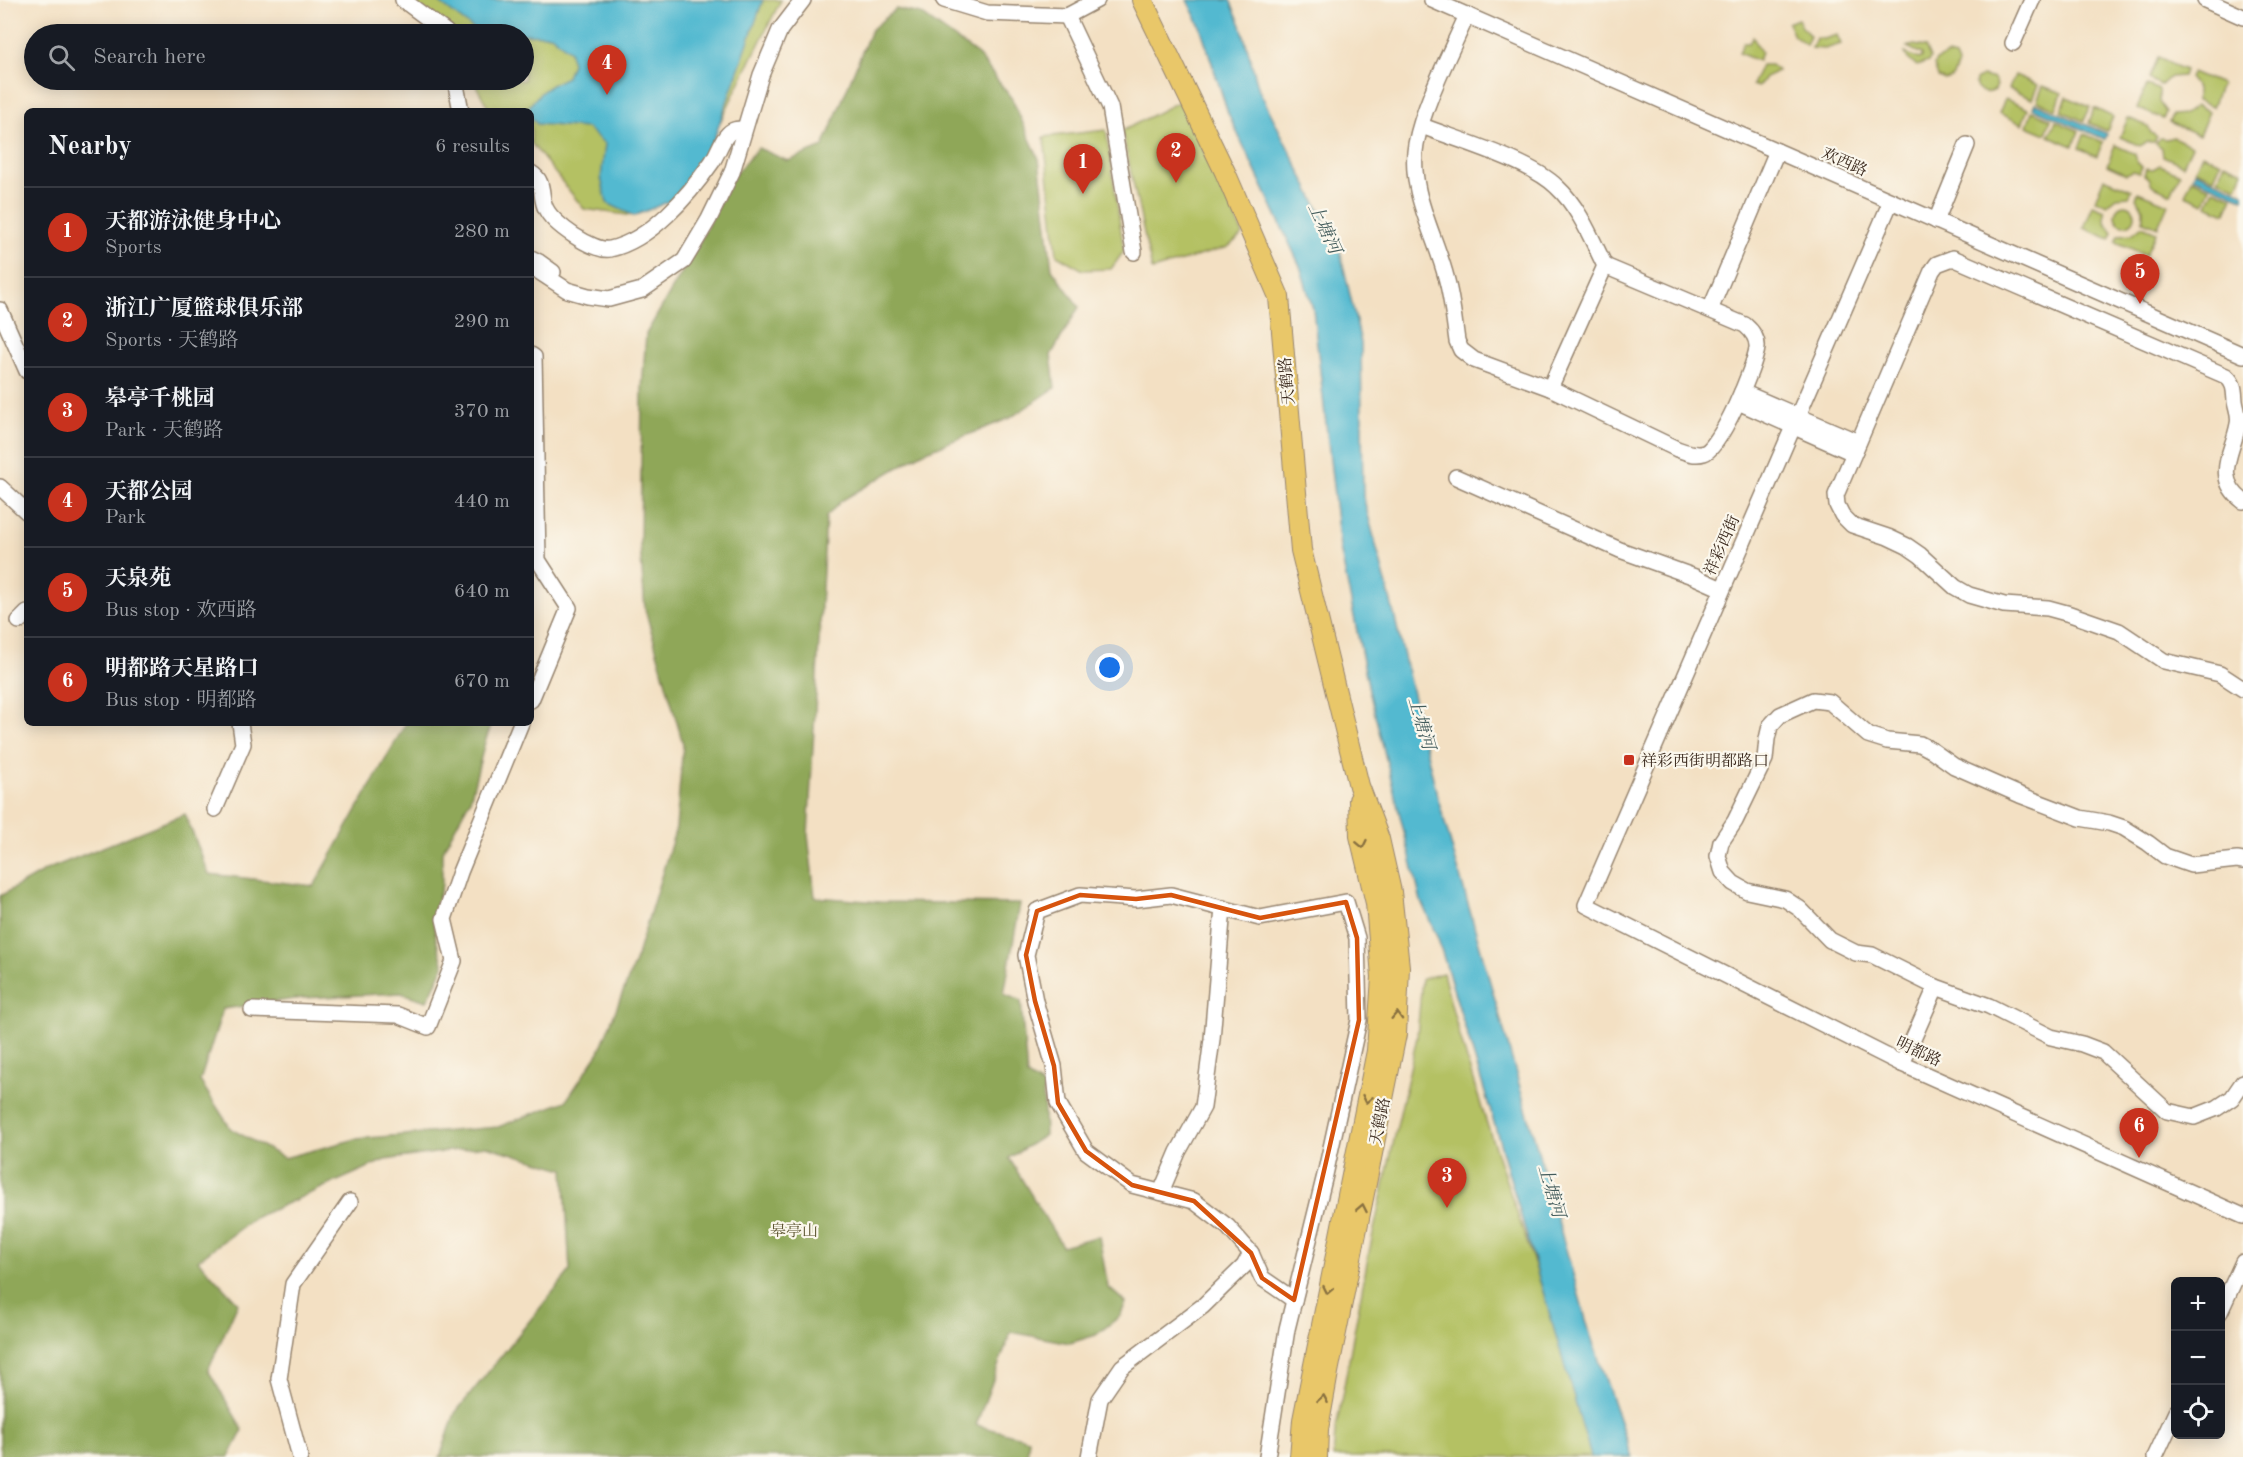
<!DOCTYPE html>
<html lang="en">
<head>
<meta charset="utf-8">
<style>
	:root { --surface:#171b24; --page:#242831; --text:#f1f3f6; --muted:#9ea1a6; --line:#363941; --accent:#c8321e }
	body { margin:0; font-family:"Old Standard TT","Noto Serif SC",serif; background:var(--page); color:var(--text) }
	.controls { position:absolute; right:18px; bottom:18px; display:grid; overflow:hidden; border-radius:9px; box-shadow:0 3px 15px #0003 }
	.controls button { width:54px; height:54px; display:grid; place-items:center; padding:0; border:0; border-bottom:2px solid var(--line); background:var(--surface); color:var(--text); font:30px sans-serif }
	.you { position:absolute; left:1110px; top:668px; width:21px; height:21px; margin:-15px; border:4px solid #fff; border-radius:50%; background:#1a73e8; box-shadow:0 0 0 9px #1a73e833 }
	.badge { display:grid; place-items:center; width:39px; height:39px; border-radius:50%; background:var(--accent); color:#fff; font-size:20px; font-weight:700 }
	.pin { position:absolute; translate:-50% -50px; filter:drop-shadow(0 2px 3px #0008) }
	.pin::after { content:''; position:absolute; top:32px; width:21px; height:18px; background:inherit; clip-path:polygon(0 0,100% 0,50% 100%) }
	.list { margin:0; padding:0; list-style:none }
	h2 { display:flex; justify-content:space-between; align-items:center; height:78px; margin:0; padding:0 24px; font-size:26px }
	h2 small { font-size:20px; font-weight:400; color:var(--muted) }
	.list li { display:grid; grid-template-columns:39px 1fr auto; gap:18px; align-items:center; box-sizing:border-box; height:90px; padding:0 24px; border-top:2px solid var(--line) }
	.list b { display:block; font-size:22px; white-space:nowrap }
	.list p { margin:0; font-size:20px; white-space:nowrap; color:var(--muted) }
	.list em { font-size:20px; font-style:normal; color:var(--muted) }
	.icon { flex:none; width:33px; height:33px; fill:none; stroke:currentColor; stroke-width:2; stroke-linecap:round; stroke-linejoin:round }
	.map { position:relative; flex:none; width:2243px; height:1457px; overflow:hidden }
	.search { position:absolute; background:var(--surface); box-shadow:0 3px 15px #0003; left:24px; top:24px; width:510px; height:66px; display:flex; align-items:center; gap:15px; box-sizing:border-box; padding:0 21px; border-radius:33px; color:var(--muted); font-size:22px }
	.panel { position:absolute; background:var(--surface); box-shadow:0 3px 15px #0003; left:24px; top:108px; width:510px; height:618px; border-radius:9px }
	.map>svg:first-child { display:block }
</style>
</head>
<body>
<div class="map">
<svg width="2243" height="1457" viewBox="0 0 2243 1457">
	<rect width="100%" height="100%" fill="#fbf7ec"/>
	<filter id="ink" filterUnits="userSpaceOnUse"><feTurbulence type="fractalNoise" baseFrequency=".0167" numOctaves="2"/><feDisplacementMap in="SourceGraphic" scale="12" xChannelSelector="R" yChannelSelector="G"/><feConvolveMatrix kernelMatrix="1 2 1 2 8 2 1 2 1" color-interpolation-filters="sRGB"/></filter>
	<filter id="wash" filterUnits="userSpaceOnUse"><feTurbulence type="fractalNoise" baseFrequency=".008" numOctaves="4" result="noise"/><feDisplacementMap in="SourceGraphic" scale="24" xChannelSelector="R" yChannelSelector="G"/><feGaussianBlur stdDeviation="1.35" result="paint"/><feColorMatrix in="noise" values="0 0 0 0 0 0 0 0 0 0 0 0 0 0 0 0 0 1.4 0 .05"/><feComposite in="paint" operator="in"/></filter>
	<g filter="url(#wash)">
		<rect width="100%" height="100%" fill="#f3e0c3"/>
		<g fill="#b4c163" stroke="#787640" stroke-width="1.5">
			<path d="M398 0H781L703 156 634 216 584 209 531 143V111H490L473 80H524V34H447Z"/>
			<path d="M1798 19 1802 27 1810 36 1806 45 1794 36 1788 23Z"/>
			<path d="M1837 35 1841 44 1825 49 1812 48 1816 38 1824 39Z"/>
			<path d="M1753 37 1761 52 1758 61 1739 53 1743 43H1749Z"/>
			<path d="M1914 45 1925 47 1930 58 1928 62 1917 66 1908 59 1905 53 1919 59 1922 57V54L1907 47Z"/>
			<path d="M1947 55 1955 57 1958 64 1952 78 1945 80 1938 77 1934 65 1936 60Z"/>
			<path d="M2158 58 2185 70 2183 76 2170 77 2161 85 2149 79Z"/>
			<path d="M1761 65H1771L1778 71 1765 77 1758 87 1752 85Z"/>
			<path d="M2192 72 2221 84 2212 107 2197 101V88L2189 78Z"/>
			<path d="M2015 75 2038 85 2032 99 2009 89Z"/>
			<path d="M1982 76 1994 79 1997 85 1995 90C1986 95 1973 92 1976 80Z"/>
			<path d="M2147 85 2159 90V102L2166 112 2163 119 2137 108Z"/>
			<path d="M2043 86 2062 93 2056 109 2037 101Z"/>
			<path d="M2067 97 2090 107 2084 121 2061 111Z"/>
			<path d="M2005 99 2028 109 2022 124 1999 113Z"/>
			<path d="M1180 101 1243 234 1228 247 1152 270 1122 131Z"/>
			<path d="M2195 106 2209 112 2199 135 2169 122 2172 115 2185 114Z"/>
			<path d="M2094 108 2113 117 2107 131 2089 123Z"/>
			<path d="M2032 111 2051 119 2046 134 2027 126Z"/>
			<path d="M2128 118 2148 126 2151 133 2156 136 2154 142H2147L2140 146 2120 137Z"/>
			<path d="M2056 121 2079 131 2073 146 2049 136Z"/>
			<path d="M1106 130 1124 251 1111 269 1083 270 1057 255 1044 137Z"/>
			<path d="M2084 134 2103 142 2097 156 2079 148Z"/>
			<path d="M2173 137 2192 146 2183 165 2163 156 2162 148 2156 143 2160 138 2166 139Z"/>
			<path d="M2115 145 2135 154 2137 162 2142 167 2139 173 2133 171 2126 174 2107 165Z"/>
			<path d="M2202 154 2221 162 2214 178 2195 170Z"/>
			<path d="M2225 163 2243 171 2237 187 2218 179Z"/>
			<path d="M2160 165 2180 174 2171 194 2152 185 2149 178 2144 175 2146 168 2153 169Z"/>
			<path d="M2104 178 2132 190 2129 196 2117 197 2107 205 2095 200Z"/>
			<path d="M2192 179 2210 187 2204 203 2185 195Z"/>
			<path d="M2214 189 2233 197 2226 213 2207 205Z"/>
			<path d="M2138 192 2168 204 2158 227 2143 221V208L2136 198Z"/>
			<circle cx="2125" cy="215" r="10"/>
			<path d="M2093 205 2105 210V222L2113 232 2110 239 2084 228Z"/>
			<path d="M2142 226 2156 232 2146 255 2116 242 2119 235 2132 234Z"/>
			<path d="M1443 973C1467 1071 1501 1165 1533 1260 1555 1325 1572 1392 1592 1457H1333L1335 1434 1369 1252 1417 1037 1422 979Z"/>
		</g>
		<path fill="#8fa759" stroke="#65683c" stroke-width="1.5" d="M896 9 921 14 978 55 1012 99 1039 159 1052 269 1079 307 1051 355 1055 388 1010 418 922 453 841 501 826 517 808 835 815 897 880 902 1020 904 1004 994 1021 1001 1027 1076 1043 1086 1045 1135 1009 1158 1062 1246 1099 1236 1108 1287 1126 1303 1120 1316 1096 1335 1070 1343 1011 1332 976 1425 1029 1439 1027 1457H440L455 1413 570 1271 564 1169 486 1146 385 1160 254 1218 198 1260 238 1303 208 1370 243 1430 229 1457H0V896L46 870 185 814 209 874 314 886 406 723H492L485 742 470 800 442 852V885L433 917 436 939 444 966 427 1001 401 993 303 998 223 1009 200 1081 231 1129 284 1158 356 1139 498 1127 566 1101 599 1052 635 962 676 828 683 744 645 609 640 545 642 389 646 334 699 243 732 177 758 148 788 161 823 147 871 30Z"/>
		<g fill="#52b9d0" stroke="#467277" stroke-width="1.5">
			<path d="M436 0H763L714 139 675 199 634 216 607 203 601 178 605 144 587 128 537 124 531 117V111H526C539 92 546 87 567 77L572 64 570 51 551 35 479 33Z"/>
			<path d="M1187 0H1230L1241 25 1259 90 1340 251 1361 343 1363 496 1391 602 1437 795 1590 1334 1632 1457H1591L1493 1119 1438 939 1421 901 1369 690 1340 548 1313 309 1300 266 1228 113 1200 26Z"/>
			<path d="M2035 103 2107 134 2105 139 2033 108Z"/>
			<path d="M2195 172 2243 193V198L2193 177Z"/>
		</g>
	</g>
	<g filter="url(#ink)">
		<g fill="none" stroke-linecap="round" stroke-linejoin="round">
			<g stroke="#978570" stroke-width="18">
				<g id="minor">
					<path d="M403 0 446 32 447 34"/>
					<path d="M944 0 987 13 1067 16 1097 0"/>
					<path d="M1432 0 2243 355"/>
					<path d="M2205 0 2243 17"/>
					<path d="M1067 16 1110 107 1134 252"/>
					<path d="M2013 43 2032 0"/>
					<path d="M455 80 461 111"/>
					<path d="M1422 126C1458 140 1531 161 1557 187 1579 207 1592 240 1605 266L1745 325C1752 331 1758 338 1757 348 1755 366 1720 449 1704 453 1695 456 1685 452 1677 449L1550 388 1474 360 1461 350 1457 341C1454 320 1452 298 1446 277 1435 234 1408 190 1416 144 1424 103 1450 54 1467 15"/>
					<path d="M531 173C546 182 539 196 546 209 553 224 593 252 610 249 651 240 689 195 712 162 718 153 721 141 728 134 733 129 737 129 744 129"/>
					<path d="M1891 201 1586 905 1902 1064 2243 1216"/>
					<path d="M1936 221 1967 145"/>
					<path d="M531 258 539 262 553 272"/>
					<path d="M531 270 538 271 567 290 588 296 609 299 642 290 684 261 709 219 732 172 761 75 780 30 803 0"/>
					<path d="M0 310 27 371"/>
					<path d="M1710 310 1777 151"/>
					<path d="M531 355 534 357 538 560 569 608 531 700"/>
					<path d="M1550 388 1605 266"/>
					<path d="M1742 392 1858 442"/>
					<path d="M1738 402 1853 453"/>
					<path d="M1456 477 1620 550 1695 577 1722 589"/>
					<path d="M0 487 27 512"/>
					<path d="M2243 501C2212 477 2233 453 2238 424 2240 416 2236 409 2235 401 2234 390 2235 384 2226 376L1953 258 1937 264 1932 271 1836 495 1837 505 1842 515 1852 525 1888 537 1907 546 1920 555 1955 587 1969 595 2004 605 2048 608 2070 614 2119 631 2164 661 2220 674 2243 689"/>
					<path d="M19 621 27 613"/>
					<path d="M215 809 243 744 240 723"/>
					<path d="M2243 861 2237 860 2191 865 2165 856 2148 843 2124 828 2109 823 2080 818 2020 795 1954 766 1933 751 1920 744 1887 741 1868 735 1830 702 1813 700 1780 715 1770 726 1767 739 1765 759 1735 821 1721 842 1718 856 1723 872 1733 883 1747 891 1785 899 1800 909 1830 940 1856 953 1872 955 1936 987 1989 1006 2051 1037 2082 1044 2103 1052 2167 1111 2194 1117 2217 1108 2232 1098 2243 1082"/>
					<path d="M252 1010 398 1015 428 1027 454 961 444 919 460 872 521 723"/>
					<path d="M1902 1064 1936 987"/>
					<path d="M1161 1192 1178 1152 1203 1107 1212 1039 1223 908"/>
					<path d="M1251 1253 1262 1278 1294 1300"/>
					<path d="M2220 1312 2243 1262"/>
					<path d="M300 1457 279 1379 293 1284 350 1202"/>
					<path d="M1089 1457 1100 1399 1122 1367 1203 1306 1244 1266 1251 1253 1228 1227 1194 1201 1132 1185 1086 1151 1058 1103 1054 1066 1035 1001 1026 955 1037 911 1080 895 1136 899 1171 895 1260 918 1346 902 1357 938 1359 1020 1325 1175 1287 1329 1267 1457"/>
					<path d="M2155 1457 2176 1412"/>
				</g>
			</g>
			<g stroke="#978570" stroke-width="22">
				<g id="major">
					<path d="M1142 0 1225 172 1279 297 1301 550 1359 786 1379 839 1391 892 1399 967 1396 1034 1328 1372 1318 1429 1317 1457"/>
					<path d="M1300 1457 1303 1420 1377 1051 1382 977 1376 903 1360 836 1359 800"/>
				</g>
			</g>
			<use href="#minor" stroke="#fff" stroke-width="15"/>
			<use href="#major" stroke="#e9c769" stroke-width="20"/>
		</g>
		<defs><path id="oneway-chevron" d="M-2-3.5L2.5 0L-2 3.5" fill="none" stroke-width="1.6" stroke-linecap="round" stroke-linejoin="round" transform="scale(1.5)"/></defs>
		<g stroke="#897140">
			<use href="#oneway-chevron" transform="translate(1362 844) rotate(78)"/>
			<use href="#oneway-chevron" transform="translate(1397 1016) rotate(-88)"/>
			<use href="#oneway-chevron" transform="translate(1367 1099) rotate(102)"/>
			<use href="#oneway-chevron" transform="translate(1362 1208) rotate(-79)"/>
			<use href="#oneway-chevron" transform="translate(1328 1290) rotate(101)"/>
			<use href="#oneway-chevron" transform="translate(1323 1399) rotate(-80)"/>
		</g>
	</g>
	<path fill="none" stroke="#d7540e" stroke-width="4.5" stroke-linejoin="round" d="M1080 895 1136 899 1171 895 1260 918 1346 902 1357 938 1359 1020 1294 1300 1262 1278 1251 1253 1194 1201 1132 1185 1086 1151 1058 1103 1054 1066 1035 1001 1026 955 1037 911Z"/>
	<rect fill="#c8321e" stroke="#fbf7ec" stroke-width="2" x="1623" y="754" width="12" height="12" rx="3"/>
	<g text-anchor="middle" stroke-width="4.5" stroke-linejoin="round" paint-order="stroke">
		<g font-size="16" fill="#3b2a1e" stroke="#fbf7ec">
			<text transform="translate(1845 161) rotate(24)" y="6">欢西路</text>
			<text transform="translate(1286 381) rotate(-95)" y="6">天鹤路</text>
			<text transform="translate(1721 545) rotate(-66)" y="6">祥彩西街</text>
			<text transform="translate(1919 1051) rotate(25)" y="6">明都路</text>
			<text transform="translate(1379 1121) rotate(-79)" y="6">天鹤路</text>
		</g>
		<g font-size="16" fill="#3b2a1e" stroke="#fbf7ec" text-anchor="start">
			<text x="1641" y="766">祥彩西街明都路口</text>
		</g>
		<g font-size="16" fill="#5f5733" stroke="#fbf7ec">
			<text x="794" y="1236">皋亭山</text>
		</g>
		<g font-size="18" font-style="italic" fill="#435c5c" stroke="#fbf7ec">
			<text transform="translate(1325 228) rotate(65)" y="6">上塘河</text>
			<text transform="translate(1422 723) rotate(74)" y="6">上塘河</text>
			<text transform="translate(1552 1191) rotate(74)" y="6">上塘河</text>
		</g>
	</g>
</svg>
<div class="controls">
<button>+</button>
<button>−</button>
<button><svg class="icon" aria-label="locate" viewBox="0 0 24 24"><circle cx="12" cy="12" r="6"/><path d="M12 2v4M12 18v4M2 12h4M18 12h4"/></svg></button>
</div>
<div class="you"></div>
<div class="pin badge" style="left:1083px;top:194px">1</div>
<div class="pin badge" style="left:1176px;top:183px">2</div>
<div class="pin badge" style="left:1447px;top:1208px">3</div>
<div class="pin badge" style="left:607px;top:95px">4</div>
<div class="pin badge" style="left:2140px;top:304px">5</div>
<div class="pin badge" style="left:2139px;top:1158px">6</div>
<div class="search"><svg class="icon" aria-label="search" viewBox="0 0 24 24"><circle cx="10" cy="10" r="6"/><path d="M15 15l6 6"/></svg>Search here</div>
<section class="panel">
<h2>Nearby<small>6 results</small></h2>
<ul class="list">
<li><span class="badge">1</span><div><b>天都游泳健身中心</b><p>Sports</p></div><em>280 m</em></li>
<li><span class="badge">2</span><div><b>浙江广厦篮球俱乐部</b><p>Sports · 天鹤路</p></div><em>290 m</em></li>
<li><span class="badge">3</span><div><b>皋亭千桃园</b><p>Park · 天鹤路</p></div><em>370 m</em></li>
<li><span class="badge">4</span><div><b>天都公园</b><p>Park</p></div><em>440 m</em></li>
<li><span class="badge">5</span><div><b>天泉苑</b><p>Bus stop · 欢西路</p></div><em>640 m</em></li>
<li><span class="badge">6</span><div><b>明都路天星路口</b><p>Bus stop · 明都路</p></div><em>670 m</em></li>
</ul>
</section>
</div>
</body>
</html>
